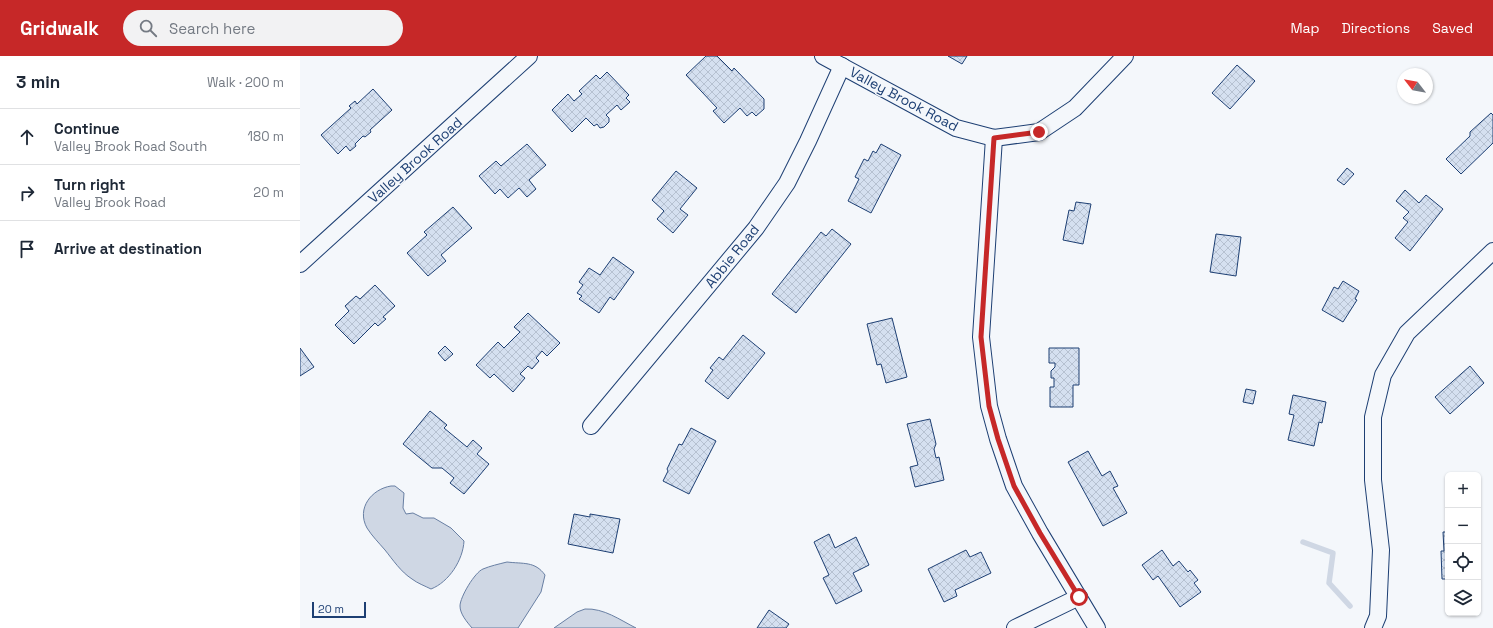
<!DOCTYPE html>
<html lang="en">
<head>
<meta charset="utf-8">
<style>
	:root { --surface:#fff; --page:#f2f2f3; --text:#1f2937; --muted:#747a83; --line:#e0e1e3; --accent:#c62828 }
	body { margin:0; font-family:"Space Grotesk",sans-serif; background:var(--page); color:var(--text) }
	.controls { position:absolute; right:12px; bottom:12px; display:grid; overflow:hidden; border-radius:6px; box-shadow:0 1px 3px #0004 }
	.controls button { width:36px; height:36px; display:grid; place-items:center; padding:0; border:0; border-bottom:1px solid var(--line); background:var(--surface); color:var(--text); font:20px sans-serif }
	.compass { position:absolute; left:1097px; top:12px; width:36px; height:36px; border-radius:50%; background:var(--surface); box-shadow:0 1px 3px #0004; rotate:301deg }
	.scale { position:absolute; left:12px; bottom:10px; width:54px; box-sizing:border-box; padding-left:4px; border:2px solid #1d3f73; border-top:0; font-size:11px; line-height:14px; white-space:nowrap; color:#1d3f73; -webkit-text-stroke:3px #f4f7fb; paint-order:stroke }
	.stop { position:absolute; width:12px; height:12px; margin:-9px; border:3px solid #c62828; border-radius:50%; background:#fff }
	.stop.end { background:#c62828; border-color:#fff; box-shadow:0 1px 4px #0008 }
	.list { margin:0; padding:0; list-style:none }
	h2 { display:flex; justify-content:space-between; align-items:center; height:52px; margin:0; padding:0 16px; font-size:17px }
	h2 small { font-size:13px; font-weight:400; color:var(--muted) }
	.list li { display:grid; grid-template-columns:26px 1fr auto; gap:12px; align-items:center; box-sizing:border-box; height:56px; padding:0 16px; border-top:1px solid var(--line) }
	.list b { display:block; font-size:15px; white-space:nowrap }
	.list p { margin:0; font-size:13px; white-space:nowrap; color:var(--muted) }
	.list em { font-size:13px; font-style:normal; color:var(--muted) }
	.icon { flex:none; width:22px; height:22px; fill:none; stroke:currentColor; stroke-width:2; stroke-linecap:round; stroke-linejoin:round }
	.map { position:relative; flex:none; width:1193px; height:572px; overflow:hidden }
	header { display:flex; align-items:center; gap:24px; box-sizing:border-box; height:56px; padding:0 20px; background:var(--accent); color:#fff }
	header strong { font-size:19px }
	nav { display:flex; gap:22px; margin-inline-start:auto; font-size:14px }
	.search { width:280px; height:36px; background:var(--page); display:flex; align-items:center; gap:10px; box-sizing:border-box; padding:0 14px; border-radius:22px; color:var(--muted); font-size:15px }
	main { display:flex }
	aside { flex:1; background:var(--surface) }
	.map>svg:first-child { display:block }
</style>
</head>
<body>
<header>
<strong>Gridwalk</strong>
<div class="search"><svg class="icon" aria-label="search" viewBox="0 0 24 24"><circle cx="10" cy="10" r="6"/><path d="M15 15l6 6"/></svg>Search here</div>
<nav><a>Map</a><a>Directions</a><a>Saved</a></nav>
</header>
<main>
<aside>
<h2>3 min<small>Walk · 200 m</small></h2>
<ul class="list">
<li><svg class="icon" aria-label="ahead" viewBox="0 0 24 24"><path d="M12 20V5M6 11l6-6 6 6"/></svg><div><b>Continue</b><p>Valley Brook Road South</p></div><em>180 m</em></li>
<li><svg class="icon" aria-label="right" viewBox="0 0 24 24"><path d="M7 20v-9h11M14 6l5 5-5 5"/></svg><div><b>Turn right</b><p>Valley Brook Road</p></div><em>20 m</em></li>
<li><svg class="icon" aria-label="arrive" viewBox="0 0 24 24"><path d="M6 21V4h12l-3 4 3 4H6"/></svg><div><b>Arrive at destination</b></div></li>
</ul>
</aside>
<div class="map">
<svg width="1193" height="572" viewBox="0 0 1193 572">
	<defs>
		<pattern id="building-cross-hatch" width="8" height="8" patternUnits="userSpaceOnUse"><rect width="8" height="8" fill="#d5e0f0"/><path d="M0 0l8 8M0 8l8-8" fill="none" stroke="#b6c1d1"/></pattern>
	</defs>
	<rect width="100%" height="100%" fill="#f4f7fb"/>
	<g fill="#cfd7e4" stroke="#687fa3">
		<path d="M91 430H95L104 437 103 452 106 458 113 457 123 462H134L151 472 164 485C163 504 149 526 131 533 125 530 117 527 112 523 101 516 93 504 85 494 79 487 72 480 67 472 56 452 72 433 91 430Z"/>
		<path d="M207 506C223 508 235 505 245 519L241 536 218 572H172C167 566 160 558 160 550 160 541 175 516 183 513 190 510 199 508 207 506Z"/>
		<path d="M285 553C304 552 320 564 336 572H254L277 556Z"/>
	</g>
	<g fill="none" stroke-linecap="round" stroke-linejoin="round">
		<path stroke="#cfd7e4" stroke-width="5.5" d="M1003 486 1033 497 1029 527 1050 550"/>
	</g>
	<g fill="url(#building-cross-hatch)" stroke="#1d3f73">
		<path d="M406 0H417L432 15 434 12 464 43V53L456 60 452 56 447 60 440 52 424 67 413 55 417 52 386 19Z"/>
		<path d="M648 0H667L662 8Z"/>
		<path d="M937 9 955 25 930 53 912 37Z"/>
		<path d="M307 16 329 39 326 42 330 46 321 54 317 49 306 59 309 62V66L304 71 300 72 297 68 294 70 286 62 272 76 252 54 268 38 274 45 282 38 279 35 296 19 300 23Z"/>
		<path d="M73 33 92 54 70 74 71 76 65 81 63 80 55 88 56 90 50 95 46 90 38 98 21 79 51 52 49 50 55 45 57 48Z"/>
		<path d="M1191 57 1193 59V87L1161 118 1146 103 1170 80V76Z"/>
		<path d="M227 88 246 109 229 124 236 133 227 141 219 132 208 142 200 133 195 138 179 120 196 105 201 110Z"/>
		<path d="M581 88 601 99 571 157 548 145 559 123 555 121 564 103 568 105 573 95 576 97Z"/>
		<path d="M1047 112 1054 118 1044 129 1037 124Z"/>
		<path d="M376 115 397 132 380 153 388 159 373 177 357 163 364 155 352 144Z"/>
		<path d="M1105 134 1119 147 1126 139 1143 153 1110 195 1095 182 1108 166 1103 162 1109 156 1096 145Z"/>
		<path d="M776 146 791 148 783 188 763 184 769 154 774 155Z"/>
		<path d="M153 151 172 172 141 199 146 205 128 220 107 197 127 179 124 176Z"/>
		<path d="M532 173 551 188 496 257 472 238 521 176 526 180Z"/>
		<path d="M916 178 941 181 936 220 910 216Z"/>
		<path d="M313 201 334 216 314 244 310 241 299 257 279 243 282 240 277 237 283 229 279 226 289 212 300 219Z"/>
		<path d="M1043 225 1059 235 1055 243 1057 244 1043 266 1022 254 1034 231 1038 233Z"/>
		<path d="M75 229 95 250 83 261 86 263 78 270 75 267 54 288 35 269 49 255 45 250 56 240 60 243Z"/>
		<path d="M228 257 260 287 247 300 242 295 236 302 239 305 232 313 228 310 220 318 225 322 213 336 194 318 190 322 176 309 198 286 204 292 220 276 214 271Z"/>
		<path d="M592 262 607 321 586 327 581 308 577 309 567 268Z"/>
		<path d="M443 279 465 297 428 343 405 325 413 314 410 312 419 301 423 304Z"/>
		<path d="M145 290 153 298 145 305 138 297Z"/>
		<path d="M0 292 14 311 0 320Z"/>
		<path d="M749 292H779V329H773V351H750V331H754V322H751V315L755 311V307H749Z"/>
		<path d="M1170 310 1184 327 1150 358 1135 341Z"/>
		<path d="M946 333 956 335 953 348 943 346Z"/>
		<path d="M993 339 1026 346 1022 367 1019 366 1014 390 988 384 994 359 989 358Z"/>
		<path d="M130 355 147 369 144 372 167 391 173 384 182 392 177 398 189 408 164 438 150 427 154 422 142 412H132L103 388Z"/>
		<path d="M630 363 636 388 634 393 636 402 639 401 644 424 615 431 610 411 618 409 607 368Z"/>
		<path d="M391 372 416 385 389 438 363 425 368 415 367 413 379 388 382 389Z"/>
		<path d="M788 395 802 420 810 415 818 430 813 432 827 457 803 470 768 406Z"/>
		<path d="M274 458 290 461V458L320 463 313 497 268 488Z"/>
		<path d="M1143 476H1148V523H1142L1141 495H1144Z"/>
		<path d="M529 478 535 492 556 481 569 509 553 517 562 535 536 548 523 522 529 519 514 486Z"/>
		<path d="M666 494 670 501 681 496 691 517 655 534 657 540 644 546 628 513Z"/>
		<path d="M862 494 873 510 879 505 888 516 890 514 898 524 894 527 901 536 880 551 858 520 853 524 842 509Z"/>
		<path d="M469 554 489 568 486 572H457Z"/>
	</g>
	<g fill="none" stroke-linecap="round" stroke-linejoin="round">
		<g stroke="#1d3f73" stroke-width="18">
			<g id="minor">
				<path d="M523 0 656 72 694 82 739 76 775 52 825 0"/>
				<path d="M694 82 681 281 689 350 698 383 714 430 740 477 797 572"/>
				<path d="M0 208 229 0"/>
				<path d="M291 370 456 172 487 127 508 85 542 10"/>
				<path d="M715 572 779 541"/>
				<path d="M1073 572 1078 560 1081 494 1073 424V361L1083 319 1107 277 1193 195"/>
			</g>
		</g>
		<use href="#minor" stroke="#f4f7fb" stroke-width="16"/>
	</g>
	<g fill="none" stroke-linecap="round" stroke-linejoin="round">
		<path stroke="#c62828" stroke-width="5" d="M739 76 694 82 681 281 689 350 698 383 714 430 740 477 779 541"/>
	</g>
	<g text-anchor="middle" stroke-width="3" stroke-linejoin="round" paint-order="stroke">
		<g font-size="14" fill="#1d3f73" stroke="#f4f7fb">
			<text transform="translate(604 43) rotate(28)" y="5">Valley Brook Road</text>
			<text transform="translate(115 104) rotate(-42)" y="5">Valley Brook Road</text>
			<text transform="translate(432 200) rotate(-51)" y="5">Abbie Road</text>
		</g>
	</g>
</svg>
<div class="controls">
<button>+</button>
<button>−</button>
<button><svg class="icon" aria-label="locate" viewBox="0 0 24 24"><circle cx="12" cy="12" r="6"/><path d="M12 2v4M12 18v4M2 12h4M18 12h4"/></svg></button>
<button><svg class="icon" aria-label="layers" viewBox="0 0 24 24"><path d="M12 4l9 5-9 5-9-5zM3 14l9 5 9-5"/></svg></button>
</div>
<svg class="compass" viewBox="-18 -18 36 36"><path d="M0-13l5 13h-10z" fill="#e53935"/><path d="M0 13l5-13h-10z" fill="#747a83"/></svg>
<div class="scale">20 m</div>
<div class="stop" style="left:779px;top:541px"></div>
<div class="stop end" style="left:739px;top:76px"></div>
</div>
</main>
</body>
</html>
